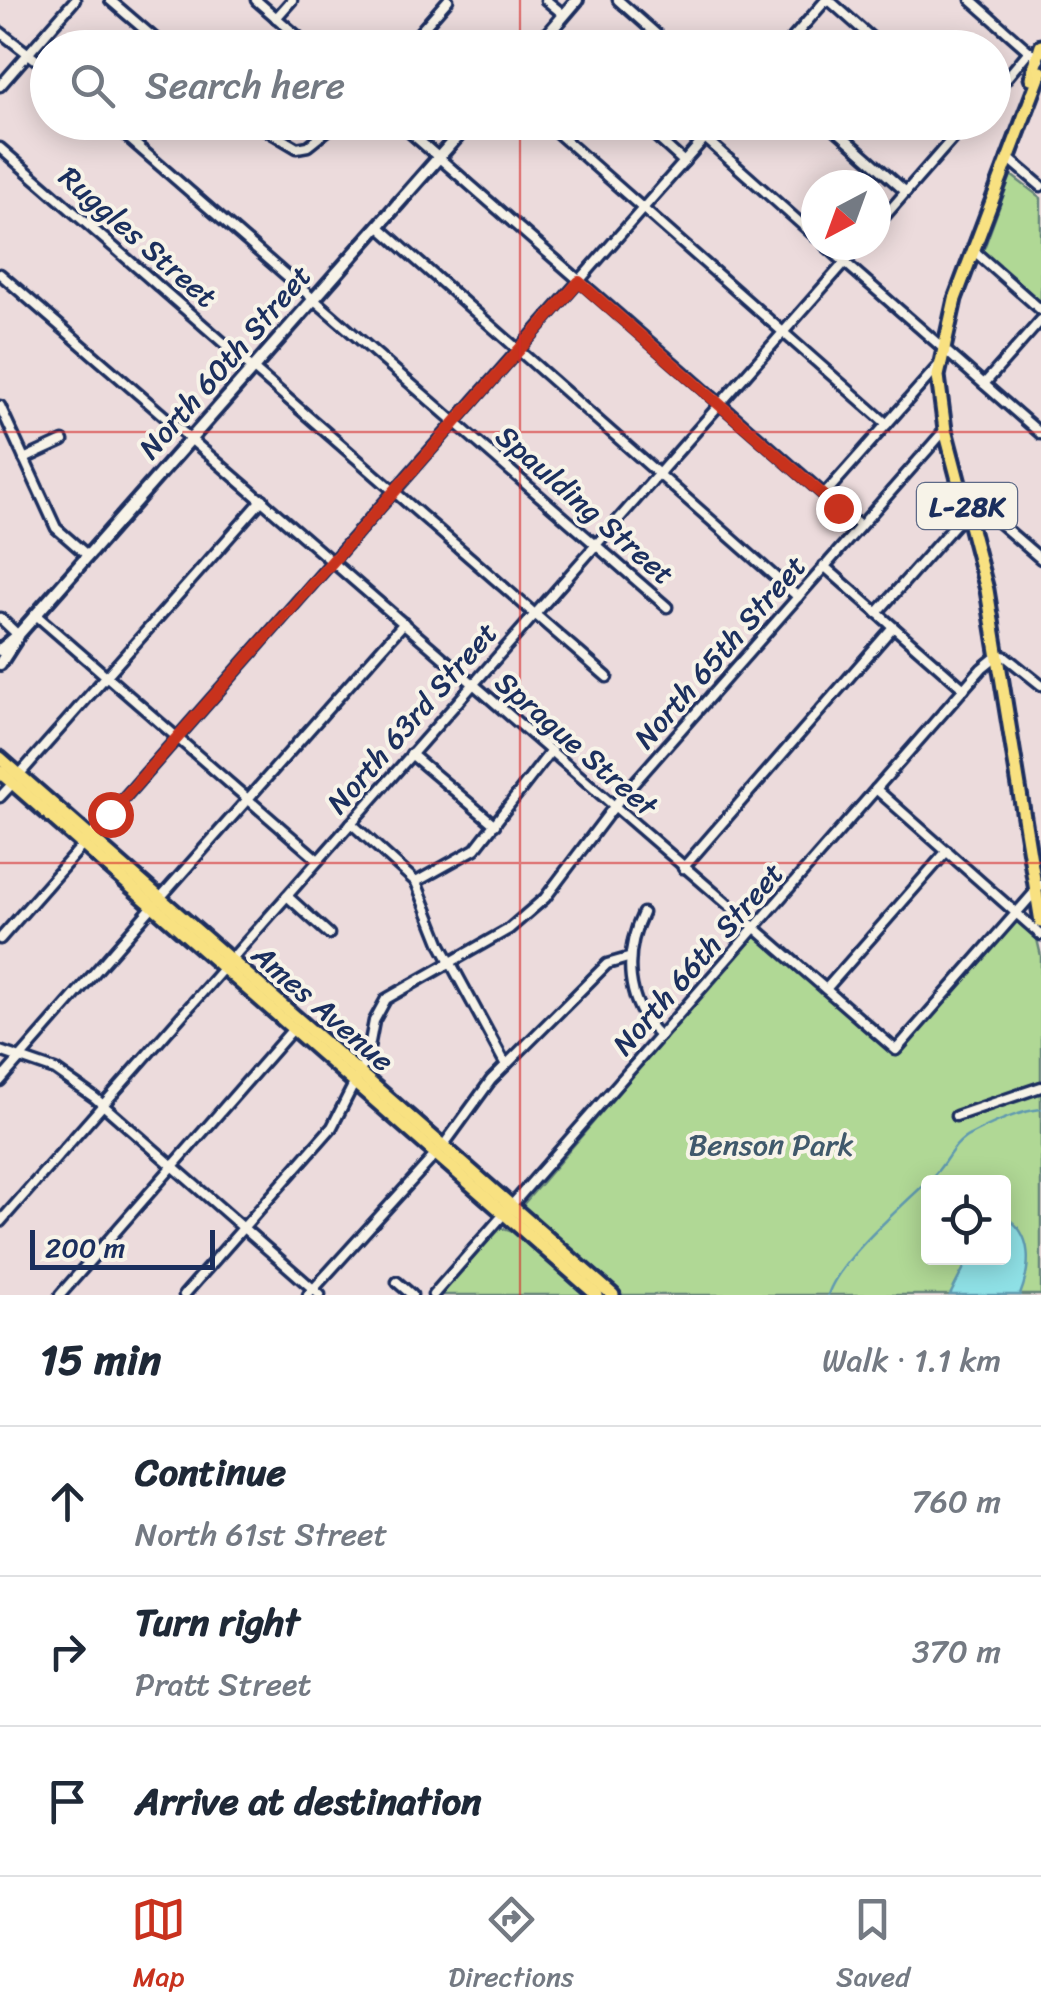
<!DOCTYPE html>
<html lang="en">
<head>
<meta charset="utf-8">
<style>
	:root { --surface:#fff; --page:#f6f6f7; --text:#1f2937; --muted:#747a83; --line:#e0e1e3; --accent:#c8321e }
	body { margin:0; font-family:Sriracha,sans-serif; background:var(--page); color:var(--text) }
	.controls { position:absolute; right:30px; bottom:30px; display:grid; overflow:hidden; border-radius:10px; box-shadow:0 5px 25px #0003 }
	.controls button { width:90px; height:90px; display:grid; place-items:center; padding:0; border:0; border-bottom:2px solid var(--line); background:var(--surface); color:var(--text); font:50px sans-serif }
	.compass { position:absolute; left:801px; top:170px; width:90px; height:90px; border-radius:50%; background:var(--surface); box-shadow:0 5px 25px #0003; rotate:221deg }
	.scale { position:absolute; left:30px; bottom:25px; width:185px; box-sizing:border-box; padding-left:10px; border:5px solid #1b2f5e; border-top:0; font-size:28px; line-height:35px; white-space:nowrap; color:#1b2f5e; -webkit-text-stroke:8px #f7f3e8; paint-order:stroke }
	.stop { position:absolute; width:30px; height:30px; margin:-22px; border:8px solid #c8321e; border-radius:50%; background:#fff }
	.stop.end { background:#c8321e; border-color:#fff; box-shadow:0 2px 10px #0008 }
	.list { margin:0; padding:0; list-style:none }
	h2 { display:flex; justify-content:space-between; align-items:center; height:130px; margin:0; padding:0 40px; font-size:42px }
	h2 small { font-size:32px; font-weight:400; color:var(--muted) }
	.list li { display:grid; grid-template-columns:65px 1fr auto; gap:30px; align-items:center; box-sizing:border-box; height:150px; padding:0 40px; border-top:2px solid var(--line) }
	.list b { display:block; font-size:38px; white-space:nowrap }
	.list p { margin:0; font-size:32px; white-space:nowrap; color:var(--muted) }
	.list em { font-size:32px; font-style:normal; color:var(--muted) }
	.icon { flex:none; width:55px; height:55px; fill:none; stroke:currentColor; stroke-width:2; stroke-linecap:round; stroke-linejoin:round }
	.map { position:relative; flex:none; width:1041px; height:1295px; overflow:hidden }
	.search { position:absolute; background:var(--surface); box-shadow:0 5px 25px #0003; left:30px; right:30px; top:30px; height:110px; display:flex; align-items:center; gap:25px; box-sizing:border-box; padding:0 35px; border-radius:55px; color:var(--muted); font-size:38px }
	.sheet { height:580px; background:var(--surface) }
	nav { display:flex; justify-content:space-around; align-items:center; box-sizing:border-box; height:140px; border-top:2px solid var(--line); background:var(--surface); font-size:28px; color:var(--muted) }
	nav a { display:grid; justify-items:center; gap:5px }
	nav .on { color:var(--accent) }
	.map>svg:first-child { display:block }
</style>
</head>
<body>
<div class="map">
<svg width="1041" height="1295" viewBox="0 0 1041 1295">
	<rect width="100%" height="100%" fill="#ecdbdc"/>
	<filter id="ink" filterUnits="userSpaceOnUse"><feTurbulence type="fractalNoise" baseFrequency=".01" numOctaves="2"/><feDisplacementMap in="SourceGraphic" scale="20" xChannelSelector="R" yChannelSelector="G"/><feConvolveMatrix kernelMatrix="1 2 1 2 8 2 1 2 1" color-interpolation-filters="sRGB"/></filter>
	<g filter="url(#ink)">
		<g fill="#b0d895" stroke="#66847a" stroke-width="2.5" fill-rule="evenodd">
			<path d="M1011 175 1041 198V303L983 251Z"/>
			<path d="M1017 918 1036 935 1041 956V1295H620L521 1207 754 934 897 1056ZM928 1182H1004V1258H928Z"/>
			<path d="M501 1228 513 1232 584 1295H438Z"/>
		</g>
		<path fill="#8fe1e6" stroke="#619ab0" stroke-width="2.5" d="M1004 1216C1034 1233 1031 1267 1020 1295H950L969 1258H1004Z"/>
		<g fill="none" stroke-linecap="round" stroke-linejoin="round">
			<path stroke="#619ab0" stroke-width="2.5" d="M828 1295C839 1259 907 1202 934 1175 947 1162 953 1143 970 1135 989 1125 1020 1111 1041 1109"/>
			<g stroke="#1b2f5e" stroke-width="15">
				<g id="street">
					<path d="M110 0 166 48"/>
					<path d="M256 0 311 48"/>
					<path d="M546 0 564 15"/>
					<path d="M618 0 672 48"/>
					<path d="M829 0 883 48"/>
					<path d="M971 0 1039 60"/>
					<path d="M276 18 292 0"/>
					<path d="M0 32 48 69"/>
					<path d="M544 37 556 48"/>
					<path d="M406 48 448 0"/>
					<path d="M784 48 826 0"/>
					<path d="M0 86 75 0"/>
					<path d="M994 93 1029 51"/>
					<path d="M110 122 667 607"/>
					<path d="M253 122 297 148 308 146 338 122"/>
					<path d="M398 122 860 526"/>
					<path d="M545 122 887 424"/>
					<path d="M640 122 684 162"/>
					<path d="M827 122 906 192"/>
					<path d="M705 138 816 237"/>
					<path d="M0 148 607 677"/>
					<path d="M1007 157 1041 186"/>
					<path d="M378 226 798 597"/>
					<path d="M876 226 967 122"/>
					<path d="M825 245 1041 434"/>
					<path d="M973 250 1041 310"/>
					<path d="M0 274 896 1050 1041 885"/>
					<path d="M984 384 1041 320"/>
					<path d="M0 406 56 528 88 556"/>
					<path d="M24 459 63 441"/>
					<path d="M824 495 939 365"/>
					<path d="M824 566 964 689"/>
					<path d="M877 613 968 510 990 515 1041 559"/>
					<path d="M36 615 318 860"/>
					<path d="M0 618 18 635"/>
					<path d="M411 754 495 825"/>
					<path d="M19 775 263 499"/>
					<path d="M876 789 1041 935"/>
					<path d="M0 797 13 783"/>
					<path d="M351 823 416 882 441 945 506 1065"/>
					<path d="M683 868 893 627"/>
					<path d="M416 882 475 849 551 751"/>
					<path d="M287 896 329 934"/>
					<path d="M160 898 404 623"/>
					<path d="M643 913C623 954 625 1003 660 1036"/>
					<path d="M0 939 719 122"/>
					<path d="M826 989 947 851"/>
					<path d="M0 1051 55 1070 95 1098 320 1295"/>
					<path d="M0 1081 153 906"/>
					<path d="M956 1116 1041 1087"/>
					<path d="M443 1146 491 1080 607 964 628 958"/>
					<path d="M0 1222 860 245"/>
					<path d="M397 1282 412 1295"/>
					<path d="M60 1295 293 1029"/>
					<path d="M184 1295 332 1127 367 1058 374 1021 386 999 509 929 545 898 619 800 945 430"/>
					<path d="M308 1295 436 1154"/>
					<path d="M433 1295 982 668 998 655 1006 657 1041 685"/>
				</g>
			</g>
			<g stroke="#1b2f5e" stroke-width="18">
				<g id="secondary">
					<path d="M536 48 577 0"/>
					<path d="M0 650 18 635 470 122"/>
					<path d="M0 664 18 636"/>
				</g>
			</g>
			<g stroke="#1b2f5e" stroke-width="19">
				<g id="primary">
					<path d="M1041 72 955 299 938 376 945 430 987 590 1041 922"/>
					<path d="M1031 78 1041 46"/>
					<path d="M0 758 613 1295"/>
					<path d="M0 772 597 1295"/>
				</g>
			</g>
			<use href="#street" stroke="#f7f3e8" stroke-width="8"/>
			<use href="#secondary" stroke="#f7f3e8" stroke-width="10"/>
			<use href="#primary" stroke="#f8e181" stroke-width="11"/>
		</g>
	</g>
	<g fill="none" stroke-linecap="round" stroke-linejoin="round" filter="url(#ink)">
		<path stroke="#c8321e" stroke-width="12" d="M110 814 579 282 838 508"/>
	</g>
	<path fill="none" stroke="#d62828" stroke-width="2.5" stroke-opacity="0.55" d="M520 0V48M520 122V1295M0 432H1041M0 863H1041"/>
	<g text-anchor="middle" stroke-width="8" stroke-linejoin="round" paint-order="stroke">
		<rect fill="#f7f3e8" stroke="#5d6a87" stroke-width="2.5" x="917" y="483" width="100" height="46" rx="8"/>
		<g font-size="28" font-weight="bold" fill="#1b2f5e">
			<text x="967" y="516">L-28K</text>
		</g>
		<g font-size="30" fill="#1b2f5e" stroke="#f7f3e8">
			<text transform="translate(138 237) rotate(41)" y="10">Ruggles Street</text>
			<text transform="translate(225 362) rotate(-49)" y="10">North 60th Street</text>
			<text transform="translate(585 505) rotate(41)" y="10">Spaulding Street</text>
			<text transform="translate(720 652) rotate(-49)" y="10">North 65th Street</text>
			<text transform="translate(412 718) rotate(-49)" y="10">North 63rd Street</text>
			<text transform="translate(576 744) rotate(41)" y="10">Sprague Street</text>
			<text transform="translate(698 959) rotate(-49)" y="10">North 66th Street</text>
			<text transform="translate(323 1008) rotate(41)" y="10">Ames Avenue</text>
		</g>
		<g font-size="30" fill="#40596c" stroke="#f7f3e8">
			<text x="771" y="1155">Benson Park</text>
		</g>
	</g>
</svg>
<div class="controls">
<button><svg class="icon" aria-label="locate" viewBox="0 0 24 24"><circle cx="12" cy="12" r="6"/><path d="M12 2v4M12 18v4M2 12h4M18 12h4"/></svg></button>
</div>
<svg class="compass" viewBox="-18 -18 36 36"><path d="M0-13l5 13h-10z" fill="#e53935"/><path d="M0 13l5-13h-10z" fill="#747a83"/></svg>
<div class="scale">200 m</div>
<div class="stop" style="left:110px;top:814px"></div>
<div class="stop end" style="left:838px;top:508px"></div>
<div class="search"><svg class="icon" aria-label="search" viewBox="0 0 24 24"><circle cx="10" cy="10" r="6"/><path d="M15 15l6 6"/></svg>Search here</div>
</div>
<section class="sheet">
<h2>15 min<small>Walk · 1.1 km</small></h2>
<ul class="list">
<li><svg class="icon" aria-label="ahead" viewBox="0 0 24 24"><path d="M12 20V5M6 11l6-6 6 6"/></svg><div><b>Continue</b><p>North 61st Street</p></div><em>760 m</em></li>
<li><svg class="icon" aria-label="right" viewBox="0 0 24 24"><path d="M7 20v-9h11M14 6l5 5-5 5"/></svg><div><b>Turn right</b><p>Pratt Street</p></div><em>370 m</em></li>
<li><svg class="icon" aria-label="arrive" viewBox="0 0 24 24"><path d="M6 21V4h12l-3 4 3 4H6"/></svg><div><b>Arrive at destination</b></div></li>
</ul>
</section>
<nav>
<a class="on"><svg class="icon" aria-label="map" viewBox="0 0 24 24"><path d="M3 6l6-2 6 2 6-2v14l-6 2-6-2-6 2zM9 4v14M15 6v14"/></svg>Map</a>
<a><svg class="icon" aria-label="directions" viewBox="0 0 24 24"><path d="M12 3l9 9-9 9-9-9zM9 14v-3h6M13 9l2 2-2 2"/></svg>Directions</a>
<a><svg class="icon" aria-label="saved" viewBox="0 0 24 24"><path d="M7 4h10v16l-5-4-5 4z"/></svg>Saved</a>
</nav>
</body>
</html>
